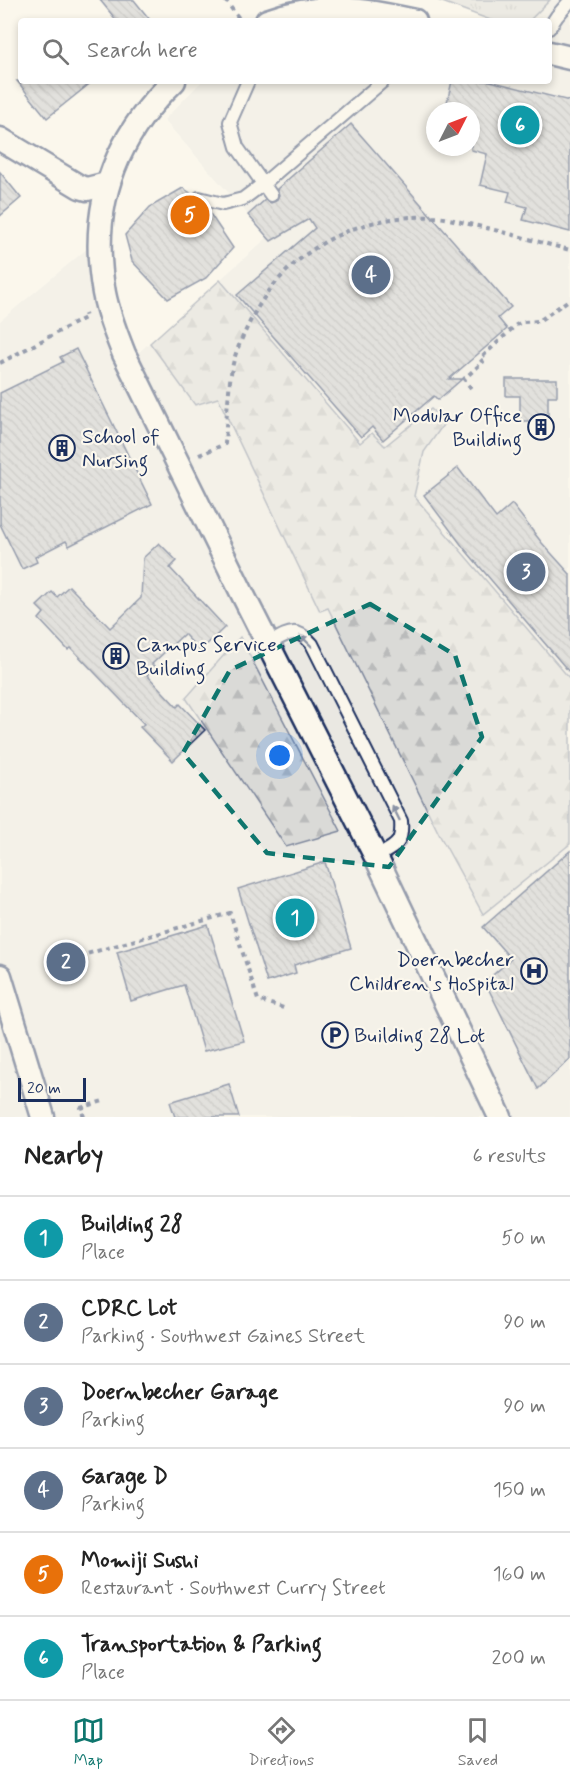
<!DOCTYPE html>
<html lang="en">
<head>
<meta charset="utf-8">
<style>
	:root { --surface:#fff; --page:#f2f2f2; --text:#222; --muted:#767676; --line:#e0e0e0; --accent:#0f766e }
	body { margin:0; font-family:Mynerve,sans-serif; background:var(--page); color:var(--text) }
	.compass { position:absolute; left:426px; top:102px; width:54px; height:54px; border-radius:50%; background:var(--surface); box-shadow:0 3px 9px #0003; rotate:48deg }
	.scale { position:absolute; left:18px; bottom:15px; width:68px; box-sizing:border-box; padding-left:6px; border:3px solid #1b2f5e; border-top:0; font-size:16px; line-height:21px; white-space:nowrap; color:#1b2f5e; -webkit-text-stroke:4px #fbf7ec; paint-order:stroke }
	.you { position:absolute; left:280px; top:756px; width:21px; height:21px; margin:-15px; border:4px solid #fff; border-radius:50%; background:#1a73e8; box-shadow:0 0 0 9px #1a73e833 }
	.badge { display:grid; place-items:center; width:39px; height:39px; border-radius:50%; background:var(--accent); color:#fff; font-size:20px; font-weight:700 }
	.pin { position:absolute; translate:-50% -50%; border:3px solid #fff; box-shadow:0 2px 6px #0006 }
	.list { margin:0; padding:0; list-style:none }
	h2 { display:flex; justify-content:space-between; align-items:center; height:78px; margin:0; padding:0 24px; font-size:26px }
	h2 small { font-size:20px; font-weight:400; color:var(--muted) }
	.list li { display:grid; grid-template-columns:39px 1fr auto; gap:18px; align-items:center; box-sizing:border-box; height:84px; padding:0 24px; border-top:2px solid var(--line) }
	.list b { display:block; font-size:22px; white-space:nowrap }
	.list p { margin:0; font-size:20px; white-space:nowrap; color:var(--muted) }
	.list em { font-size:20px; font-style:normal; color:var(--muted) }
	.icon { flex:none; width:33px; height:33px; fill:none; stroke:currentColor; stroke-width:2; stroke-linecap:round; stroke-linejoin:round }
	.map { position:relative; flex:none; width:570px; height:1117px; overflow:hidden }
	.search { position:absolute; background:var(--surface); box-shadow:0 3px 9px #0003; left:18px; right:18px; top:18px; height:66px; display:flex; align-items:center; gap:15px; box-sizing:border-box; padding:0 21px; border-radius:6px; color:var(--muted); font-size:22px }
	.sheet { height:582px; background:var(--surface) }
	nav { display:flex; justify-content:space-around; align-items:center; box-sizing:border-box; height:84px; border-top:2px solid var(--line); background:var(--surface); font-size:16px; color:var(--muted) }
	nav a { display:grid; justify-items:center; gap:3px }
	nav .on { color:var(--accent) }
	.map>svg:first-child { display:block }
</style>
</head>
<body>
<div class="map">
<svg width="570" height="1117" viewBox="0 0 570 1117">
	<defs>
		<pattern id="grass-tufts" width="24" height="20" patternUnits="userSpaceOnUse" patternTransform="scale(1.5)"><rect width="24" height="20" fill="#dadad7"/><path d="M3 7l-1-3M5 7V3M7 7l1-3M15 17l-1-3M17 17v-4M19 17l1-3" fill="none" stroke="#babbbb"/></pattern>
		<pattern id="forest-firs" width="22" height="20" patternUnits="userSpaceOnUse" patternTransform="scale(1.5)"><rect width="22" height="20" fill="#dadad7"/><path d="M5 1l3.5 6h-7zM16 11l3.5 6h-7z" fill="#babbbb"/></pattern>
		<pattern id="building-back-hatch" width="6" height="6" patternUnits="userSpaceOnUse" patternTransform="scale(1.5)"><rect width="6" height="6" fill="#c3c5c9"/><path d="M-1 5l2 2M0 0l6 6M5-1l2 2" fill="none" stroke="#9ea0a6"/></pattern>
	</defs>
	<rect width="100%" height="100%" fill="#fbf7ec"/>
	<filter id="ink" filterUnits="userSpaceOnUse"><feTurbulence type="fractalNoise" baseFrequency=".0167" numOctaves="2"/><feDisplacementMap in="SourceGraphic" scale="12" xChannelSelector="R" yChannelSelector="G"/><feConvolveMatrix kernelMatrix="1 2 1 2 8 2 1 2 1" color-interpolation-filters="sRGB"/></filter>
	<g filter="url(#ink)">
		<path fill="#eae8e2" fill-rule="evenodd" d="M550 0H570V1117H0V321L88 248 89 281 103 331 119 370 268 237 164 120 202 81H549V21H529ZM435 111H471V147H435Z"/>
		<path fill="url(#grass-tufts)" stroke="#7a849a" stroke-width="1.5" d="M437 0H550L529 21H493Z"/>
		<g fill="url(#forest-firs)" stroke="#7a849a" stroke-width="1.5">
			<path d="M220 280 360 443 372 433 385 446 431 409 445 422 424 452 414 496 570 679V844L483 914 440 836 328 608 320 611 218 398 195 405 150 343Z"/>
			<path d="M240 637 341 831 286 847 186 698Z"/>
		</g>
		<g fill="url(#building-back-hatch)" stroke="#1b2f5e" stroke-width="1.5">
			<path d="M100 0H134L151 21H117Z"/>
			<path d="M17 81H93L47 118Z"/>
			<path d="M452 81H490L570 101V232L523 220 527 207 507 202 510 192 480 185 487 154 471 150V111H445Z"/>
			<path d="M351 124 511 307 498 318 507 329 449 379H462L438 400 434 396 383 440 372 427 361 437 237 295 315 228 309 219 271 241 248 215 265 200 271 203 276 201 279 195 277 189Z"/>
			<path d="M0 172 21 198 0 216Z"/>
			<path d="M183 188 192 194 191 200 194 204 207 209 233 248 206 278 168 299 132 261 125 235 150 207Z"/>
			<path d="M76 349 152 504 69 546 66 541 35 557 37 562 22 569 0 524V393L63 362 60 357Z"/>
			<path d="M506 379H557V396H548V421H520V396H506Z"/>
			<path d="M458 468 496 518 512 504 542 543 570 574V673L463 547 424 495Z"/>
			<path d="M159 543 177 561 170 568 225 627 200 651 184 634 152 664 155 667 147 675 177 707 180 704 205 730 173 761 140 727 144 724 71 648 68 650 39 619 44 613 37 606 52 592 57 597 69 586 110 628 141 598 143 558Z"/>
			<path d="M570 851V1059L538 1089 485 982 511 959 483 927Z"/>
			<path d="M325 862 351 948 294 965 296 973 267 982 238 889Z"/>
			<path d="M208 925 244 1041 204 1051 184 985 131 1001 117 952Z"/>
			<path d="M229 1084 239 1117H175L170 1102Z"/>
		</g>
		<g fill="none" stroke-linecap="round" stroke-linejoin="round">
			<g stroke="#1b2f5e" stroke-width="16">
				<g id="lane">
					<path d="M549 28 557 16 570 1"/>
					<path d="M248 81 230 122 237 147 271 195"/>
					<path d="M199 198 223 204 243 199 263 184 383 81"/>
					<path d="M268 644C287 634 295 625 312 644L401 821C403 845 395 846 376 857"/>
				</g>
			</g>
			<g stroke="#1b2f5e" stroke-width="27">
				<g id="street">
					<path d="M267 21C318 2 364 9 415 21"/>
					<path d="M549 53 570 58"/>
					<path d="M174 81C113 139 89 210 104 293 108 314 116 334 124 354L243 595 376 857 500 1117"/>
					<path d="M0 139 80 187 87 189 107 184"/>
					<path d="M0 976 43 1117"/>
				</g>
			</g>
			<g stroke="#1b2f5e" stroke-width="4" stroke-dasharray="4.5 4.5" stroke-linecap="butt">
				<path d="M225 0 241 21"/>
				<path d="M0 363 86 317 85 314"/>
				<path d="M471 388 464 379 483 362 480 359 516 325 522 322 539 321 570 299"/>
				<path d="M199 455 225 444 227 410"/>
				<path d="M62 961 230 913 258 1000 287 1009"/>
				<path d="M84 1117 81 1108 106 1100"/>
			</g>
			<use href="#lane" stroke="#fbf7ec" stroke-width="12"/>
			<use href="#street" stroke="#fbf7ec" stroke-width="22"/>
			<path stroke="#1b2f5e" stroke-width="4" stroke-dasharray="4.5 4.5" stroke-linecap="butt" d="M227 410C229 396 229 382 232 369 234 356 240 342 246 330 279 256 351 213 433 217 446 217 460 222 473 225 506 232 538 242 570 250"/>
		</g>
		<defs><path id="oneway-solid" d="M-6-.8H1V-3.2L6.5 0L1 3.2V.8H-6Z" transform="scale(1.5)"/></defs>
		<g fill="#8b93a5">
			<use href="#oneway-solid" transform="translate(306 641) rotate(-136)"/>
			<use href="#oneway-solid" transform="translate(396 813) rotate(-116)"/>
		</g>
	</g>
	<path d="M0 0H570V1117H0ZM370 604 455 655 482 737 389 867 267 853 183 753 230 670Z" fill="#fbf7ec" fill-opacity=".55" fill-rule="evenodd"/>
	<path fill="none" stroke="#0f766e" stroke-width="4.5" stroke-dasharray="12 8" stroke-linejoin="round" d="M370 604 455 655 482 737 389 867 267 853 183 753 230 670Z"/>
	<defs>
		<g id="building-ring" transform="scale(1.35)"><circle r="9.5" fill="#fbf7ec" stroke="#1b2f5e" stroke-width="1.5"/><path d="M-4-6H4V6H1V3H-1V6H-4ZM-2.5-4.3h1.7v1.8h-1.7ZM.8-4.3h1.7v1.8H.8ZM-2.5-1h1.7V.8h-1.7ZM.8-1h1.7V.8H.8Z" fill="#1b2f5e"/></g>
		<g id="hospital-ring" transform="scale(1.35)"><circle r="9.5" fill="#fbf7ec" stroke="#1b2f5e" stroke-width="1.5"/><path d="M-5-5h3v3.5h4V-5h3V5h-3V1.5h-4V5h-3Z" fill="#1b2f5e"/></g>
		<g id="parking-ring" transform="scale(1.35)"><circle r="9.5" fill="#fbf7ec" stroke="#1b2f5e" stroke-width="1.5"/><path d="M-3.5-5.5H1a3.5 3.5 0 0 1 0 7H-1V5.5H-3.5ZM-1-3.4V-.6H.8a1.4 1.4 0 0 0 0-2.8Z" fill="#1b2f5e"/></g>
	</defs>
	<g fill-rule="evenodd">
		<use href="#building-ring" x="541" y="427"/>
		<use href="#building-ring" x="62" y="448"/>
		<use href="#building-ring" x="116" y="656"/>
		<use href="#hospital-ring" x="534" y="971"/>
		<use href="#parking-ring" x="335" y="1035"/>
	</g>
	<g text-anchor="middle" stroke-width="4.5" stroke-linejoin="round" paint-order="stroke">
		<g font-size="21" fill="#1b2f5e" stroke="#fbf7ec" text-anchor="start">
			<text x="522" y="422" text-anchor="end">Modular Office<tspan x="522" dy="24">Building</tspan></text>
			<text x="82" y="443">School of<tspan x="82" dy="24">Nursing</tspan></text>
			<text x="136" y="651">Campus Service<tspan x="136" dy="24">Building</tspan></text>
			<text x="514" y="966" text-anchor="end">Doernbecher<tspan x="514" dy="24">Children's Hospital</tspan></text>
			<text x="354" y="1042">Building 28 Lot</text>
		</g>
	</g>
</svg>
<svg class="compass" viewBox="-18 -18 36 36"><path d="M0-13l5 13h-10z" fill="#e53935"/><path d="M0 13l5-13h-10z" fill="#767676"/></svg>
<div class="scale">20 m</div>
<div class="you"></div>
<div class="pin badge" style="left:295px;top:918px;background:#0f9aa8">1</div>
<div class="pin badge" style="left:66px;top:962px;background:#5c6f8a">2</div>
<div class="pin badge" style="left:526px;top:572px;background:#5c6f8a">3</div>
<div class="pin badge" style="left:371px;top:275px;background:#5c6f8a">4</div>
<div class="pin badge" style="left:190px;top:215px;background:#e8710a">5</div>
<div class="pin badge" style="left:520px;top:125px;background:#0f9aa8">6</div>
<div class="search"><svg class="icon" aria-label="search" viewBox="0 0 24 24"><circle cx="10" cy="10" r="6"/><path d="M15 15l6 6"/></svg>Search here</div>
</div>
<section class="sheet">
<h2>Nearby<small>6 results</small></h2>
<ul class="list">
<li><span class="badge" style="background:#0f9aa8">1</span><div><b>Building 28</b><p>Place</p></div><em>50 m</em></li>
<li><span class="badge" style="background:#5c6f8a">2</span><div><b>CDRC Lot</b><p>Parking · Southwest Gaines Street</p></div><em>90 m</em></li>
<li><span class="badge" style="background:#5c6f8a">3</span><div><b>Doernbecher Garage</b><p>Parking</p></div><em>90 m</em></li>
<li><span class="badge" style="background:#5c6f8a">4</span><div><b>Garage D</b><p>Parking</p></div><em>150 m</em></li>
<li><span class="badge" style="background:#e8710a">5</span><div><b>Momiji Sushi</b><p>Restaurant · Southwest Curry Street</p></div><em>160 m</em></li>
<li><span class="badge" style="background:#0f9aa8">6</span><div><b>Transportation &amp; Parking</b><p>Place</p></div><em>200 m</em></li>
</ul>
</section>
<nav>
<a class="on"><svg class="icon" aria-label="map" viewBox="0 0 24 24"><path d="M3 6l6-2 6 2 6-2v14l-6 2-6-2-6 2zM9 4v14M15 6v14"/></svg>Map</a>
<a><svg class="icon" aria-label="directions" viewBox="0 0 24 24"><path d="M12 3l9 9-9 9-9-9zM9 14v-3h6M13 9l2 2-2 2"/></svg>Directions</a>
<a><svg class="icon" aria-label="saved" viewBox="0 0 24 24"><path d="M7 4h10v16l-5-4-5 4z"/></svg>Saved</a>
</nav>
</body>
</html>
